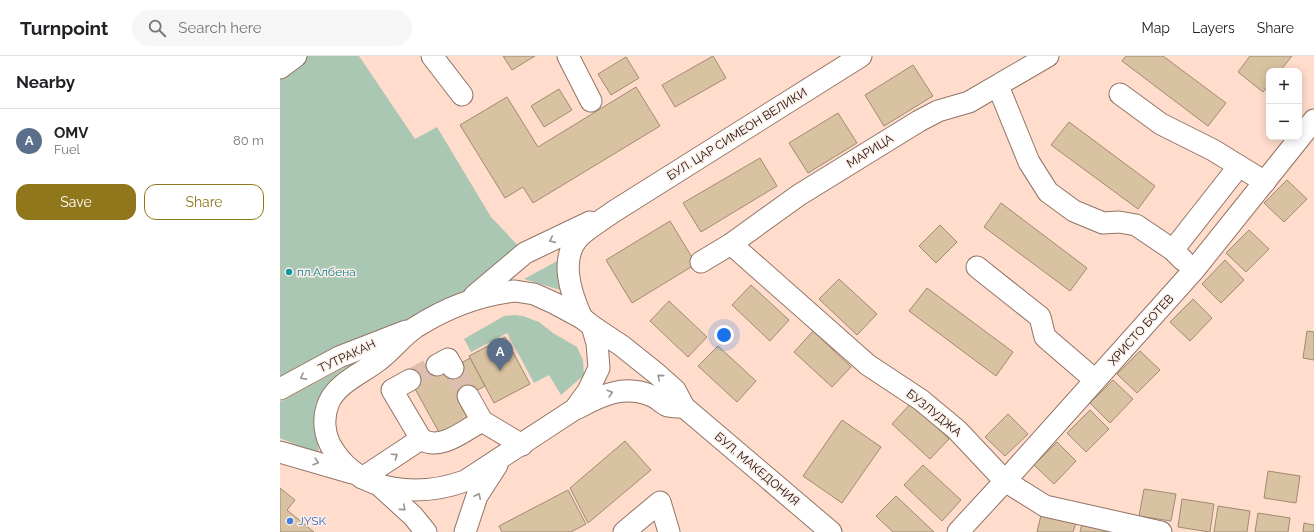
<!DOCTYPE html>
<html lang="en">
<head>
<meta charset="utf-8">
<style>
	:root { --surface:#fff; --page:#f6f6f6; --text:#202124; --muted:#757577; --line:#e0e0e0; --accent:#90771c }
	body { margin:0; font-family:Raleway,sans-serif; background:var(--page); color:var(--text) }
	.controls { position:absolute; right:12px; top:12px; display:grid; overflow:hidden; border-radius:8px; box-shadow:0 2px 10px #0003 }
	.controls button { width:36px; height:36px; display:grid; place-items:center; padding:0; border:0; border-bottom:1px solid var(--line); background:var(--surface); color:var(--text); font:20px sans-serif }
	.you { position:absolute; left:444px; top:279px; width:14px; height:14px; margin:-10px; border:3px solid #fff; border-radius:50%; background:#1a73e8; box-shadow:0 0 0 6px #1a73e833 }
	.badge { display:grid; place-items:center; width:26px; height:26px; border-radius:50%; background:var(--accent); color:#fff; font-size:13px; font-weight:700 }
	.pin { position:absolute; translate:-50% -33px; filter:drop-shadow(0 1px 2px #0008) }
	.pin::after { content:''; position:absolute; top:21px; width:14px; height:12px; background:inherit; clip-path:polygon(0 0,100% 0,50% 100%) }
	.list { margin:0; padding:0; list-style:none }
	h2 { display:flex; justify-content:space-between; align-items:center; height:52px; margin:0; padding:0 16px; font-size:17px }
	h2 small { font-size:13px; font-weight:400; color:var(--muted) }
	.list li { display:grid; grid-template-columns:26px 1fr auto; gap:12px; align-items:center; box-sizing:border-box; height:64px; padding:0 16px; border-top:1px solid var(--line) }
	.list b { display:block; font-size:15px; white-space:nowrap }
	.list p { margin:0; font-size:13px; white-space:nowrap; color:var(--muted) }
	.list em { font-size:13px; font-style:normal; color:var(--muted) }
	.actions { display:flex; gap:8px; padding:12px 16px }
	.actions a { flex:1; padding:9px 0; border:1px solid var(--accent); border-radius:12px; text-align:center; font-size:14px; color:var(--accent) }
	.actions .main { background:var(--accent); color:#fff }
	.icon { flex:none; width:22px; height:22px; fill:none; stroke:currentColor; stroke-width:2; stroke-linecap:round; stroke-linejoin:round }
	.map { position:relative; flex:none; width:1034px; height:476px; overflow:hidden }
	header { display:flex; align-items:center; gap:24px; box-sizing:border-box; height:56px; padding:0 20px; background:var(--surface); border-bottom:1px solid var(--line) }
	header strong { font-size:19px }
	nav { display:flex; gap:22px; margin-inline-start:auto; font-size:14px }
	.search { width:280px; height:36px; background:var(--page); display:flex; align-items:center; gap:10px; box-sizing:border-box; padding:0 14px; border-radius:22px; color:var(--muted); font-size:15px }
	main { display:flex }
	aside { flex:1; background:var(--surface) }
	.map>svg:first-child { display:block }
</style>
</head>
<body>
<header>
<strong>Turnpoint</strong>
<div class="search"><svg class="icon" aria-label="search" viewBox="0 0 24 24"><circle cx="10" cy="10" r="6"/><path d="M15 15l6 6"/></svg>Search here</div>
<nav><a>Map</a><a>Layers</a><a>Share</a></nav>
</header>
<main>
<aside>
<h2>Nearby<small></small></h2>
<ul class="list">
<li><span class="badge" style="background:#5c6f8a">A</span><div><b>OMV</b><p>Fuel</p></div><em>80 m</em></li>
</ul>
<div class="actions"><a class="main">Save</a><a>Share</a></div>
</aside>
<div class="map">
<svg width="1034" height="476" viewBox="0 0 1034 476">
	<rect width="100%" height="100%" fill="#ffdccc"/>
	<g fill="#aac7b4">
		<path d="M22 0H79L135 83 157 71 211 161 245 197 189 244 0 333V14Z"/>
		<path d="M283 202 280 234 244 223Z"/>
		<path d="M235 259 243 260 259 266 273 277 297 291 303 304 304 319 281 339 269 319 254 327 227 277 191 296 184 283 224 260Z"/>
		<path d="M82 302 84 306 35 367 39 399 0 382V346Z"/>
	</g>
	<g fill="#d9c2a1" stroke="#9e8c71">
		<path d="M223 0H255L232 14Z"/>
		<path d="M433 0 446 22 395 51 382 29Z"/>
		<path d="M846 0H883L946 47 928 70 842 5Z"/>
		<path d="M970 0H1012L1000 15H989V29L983 36 958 16Z"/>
		<path d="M346 1 359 22 331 39 318 18Z"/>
		<path d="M633 9 653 40 604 70 585 39Z"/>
		<path d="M356 31 380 70 253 147 243 131 225 142 180 69 227 41 258 91Z"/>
		<path d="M279 33 292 54 264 71 251 50Z"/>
		<path d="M558 57 577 87 528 117 509 87Z"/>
		<path d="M789 66 875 130 858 153 771 89Z"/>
		<path d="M480 102 497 130 421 176 403 147Z"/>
		<path d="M1007 124 1027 143 1004 166 984 147Z"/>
		<path d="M721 147 807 212 790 235 704 171Z"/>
		<path d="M390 165 416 208 352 247 326 204Z"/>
		<path d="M660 169 677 186 656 207 639 190Z"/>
		<path d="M969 174 989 193 966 216 946 197Z"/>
		<path d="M945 204 964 224 941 247 922 228Z"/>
		<path d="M559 223 597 258 577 279 539 243Z"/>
		<path d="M471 229 509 264 490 285 452 249Z"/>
		<path d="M647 232 733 296 716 320 629 255Z"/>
		<path d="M913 243 932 262 910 285 890 266Z"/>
		<path d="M389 245 427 281 408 301 370 265Z"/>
		<path d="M533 275 571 311 552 331 514 296Z"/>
		<path d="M1027 275 1034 276V304L1023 302Z"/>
		<path d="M225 281 250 328 214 347 189 300Z"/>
		<path d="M438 290 476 325 457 346 418 310Z"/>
		<path d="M860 295 880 314 857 337 837 318Z"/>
		<path d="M190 302 205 330 178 345 188 363 160 378 129 322 156 307 162 318Z"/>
		<path d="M833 324 853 343 830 367 810 347Z"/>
		<path d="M631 347 669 383 650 403 612 368Z"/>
		<path d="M810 354 829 373 806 396 787 377Z"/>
		<path d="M728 358 748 378 725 400 705 381Z"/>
		<path d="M562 364 601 391 562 447 523 420Z"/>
		<path d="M345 385 371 414 308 467 290 432Z"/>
		<path d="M777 386 796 405 774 428 754 409Z"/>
		<path d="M643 409 681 444 662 465 624 429Z"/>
		<path d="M988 415 1020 420 1016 447 984 442Z"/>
		<path d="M0 432 15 444 7 454 34 476H0Z"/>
		<path d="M864 433 896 438 891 465 859 460Z"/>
		<path d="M288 434 306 468 291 476H222L219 470Z"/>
		<path d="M616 440 654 476H613L596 460Z"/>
		<path d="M902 443 934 448 930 476 898 471Z"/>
		<path d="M938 450 970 455 967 476H934Z"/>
		<path d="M762 455 797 464 793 476H757Z"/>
		<path d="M978 457 1010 462 1008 476H975Z"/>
		<path d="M1024 467 1034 469V476H1023Z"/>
		<path d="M802 468 833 476H800Z"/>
	</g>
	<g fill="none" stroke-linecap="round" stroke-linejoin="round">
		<g stroke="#ddbeaf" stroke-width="21" stroke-dasharray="21 10" stroke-linecap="butt">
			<path d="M173 312 188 340"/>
			<path d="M130 324 157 309"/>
		</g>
		<g stroke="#927465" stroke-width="23">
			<g id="minor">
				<path d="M152 0 182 39"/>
				<path d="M288 0 311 45"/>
				<path d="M0 12 16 0"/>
				<path d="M718 30 749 106 768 136 794 155 823 167 839 166 856 169 893 194"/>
				<path d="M840 38 881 68 933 94 985 126"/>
				<path d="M451 188 588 309 641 344 677 374 725 425 765 450 881 476"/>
				<path d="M903 204 893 194 959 110"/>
				<path d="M421 206 451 188 519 139 639 65 658 55 689 46 768 0"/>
				<path d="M697 211 760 261 765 281 815 324"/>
				<path d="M235 235 254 238 274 247 302 262 312 270 317 287 319 312 308 335 295 353 185 425C140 441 82 438 54 395 44 381 42 362 49 346 57 328 80 318 95 307 110 297 121 281 136 271 166 252 200 239 235 235Z"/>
				<path d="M194 240 245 197 310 166"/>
				<path d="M302 262C291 238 278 202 300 180 310 171 322 164 333 156L581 0"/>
				<path d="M312 270 342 290 377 318 395 334 404 351 551 476"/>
				<path d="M157 309 168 303 173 312"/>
				<path d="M130 324 112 334 141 383"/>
				<path d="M0 333 59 301 126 275"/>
				<path d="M188 340 202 365"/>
				<path d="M298 352C322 339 345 328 372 340 378 342 382 348 388 350 393 351 399 351 404 351"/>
				<path d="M0 396 72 417"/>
				<path d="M82 422 141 383C160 396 185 374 202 365L242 389"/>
				<path d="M99 429 133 460 146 476"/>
				<path d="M185 476 197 440 217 409"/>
				<path d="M344 476 380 446 389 476"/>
				<path d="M678 476 725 425 914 214 1034 64"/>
			</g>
		</g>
		<use href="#minor" stroke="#fff" stroke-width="21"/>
	</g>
	<defs><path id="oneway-chevron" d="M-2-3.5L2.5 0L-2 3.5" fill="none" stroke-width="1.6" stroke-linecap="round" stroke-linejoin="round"/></defs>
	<g stroke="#999491">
		<use href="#oneway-chevron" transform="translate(272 184) rotate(156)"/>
		<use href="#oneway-chevron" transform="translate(23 321) rotate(152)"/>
		<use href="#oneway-chevron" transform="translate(380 321) rotate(-139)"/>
		<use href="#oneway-chevron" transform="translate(330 337) rotate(-16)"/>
		<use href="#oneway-chevron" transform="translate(115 400) rotate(-34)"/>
		<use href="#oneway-chevron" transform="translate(36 406) rotate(17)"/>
		<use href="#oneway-chevron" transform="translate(198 440) rotate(-64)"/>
		<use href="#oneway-chevron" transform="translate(123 452) rotate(41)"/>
	</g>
	<circle fill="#0f9aa8" stroke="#fdeee8" stroke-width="1.5" cx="9" cy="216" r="4"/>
	<circle fill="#3f7fe0" stroke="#fdeee8" stroke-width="1.5" cx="10" cy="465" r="4"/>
	<g text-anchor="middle" stroke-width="3" stroke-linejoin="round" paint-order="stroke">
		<g font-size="12" fill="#1c110b" stroke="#fdeee8">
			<text transform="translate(457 78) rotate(-32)" y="4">БУЛ. ЦАР СИМЕОН ВЕЛИКИ</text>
			<text transform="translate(590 95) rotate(-32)" y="4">МАРИЦА</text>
			<text transform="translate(861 274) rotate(-48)" y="4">ХРИСТО БОТЕВ</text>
			<text transform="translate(67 300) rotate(-25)" y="4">ТУТРАКАН</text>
			<text transform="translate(654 357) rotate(39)" y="4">БУЗЛУДЖА</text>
			<text transform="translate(477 413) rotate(40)" y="4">БУЛ. МАКЕДОНИЯ</text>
		</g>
		<g font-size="12" fill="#0d838f" stroke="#fdeee8" text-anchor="start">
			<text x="17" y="220">пл.Албена</text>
		</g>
		<g font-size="12" fill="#366cbe" stroke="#fdeee8" text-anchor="start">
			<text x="18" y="469">JYSK</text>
		</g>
	</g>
</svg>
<div class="controls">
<button>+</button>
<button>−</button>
</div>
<div class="you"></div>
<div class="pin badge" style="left:220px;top:315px;background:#5c6f8a">A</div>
</div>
</main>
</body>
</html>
